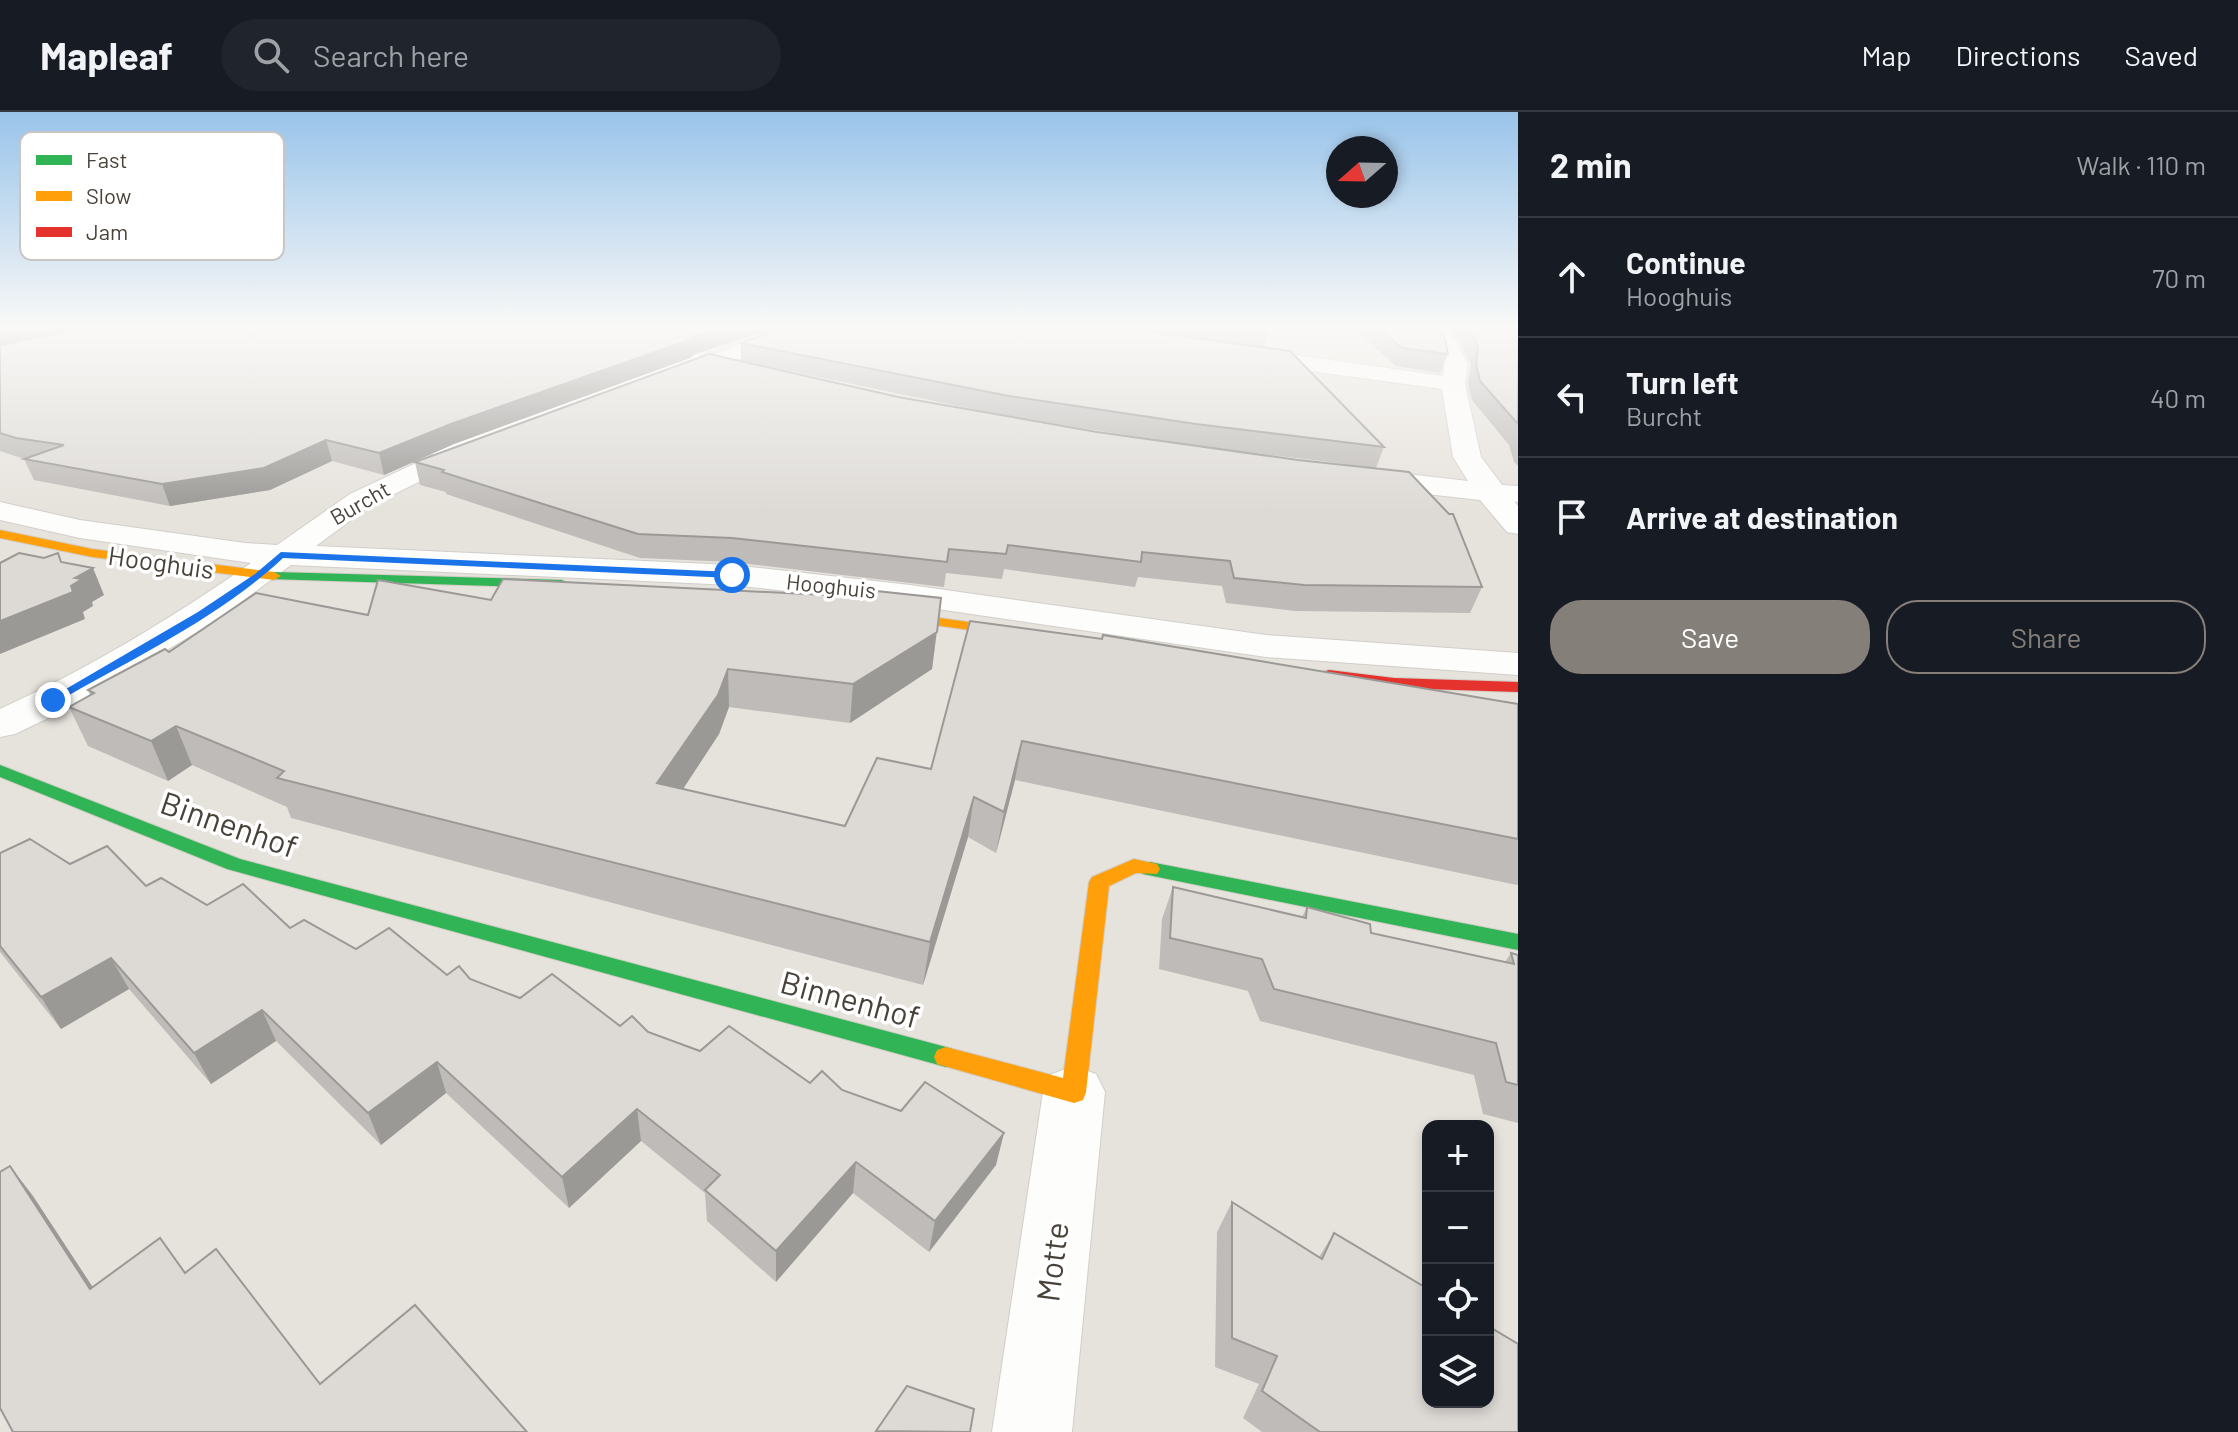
<!DOCTYPE html>
<html lang="en">
<head>
<meta charset="utf-8">
<style>
	:root { --surface:#171b24; --page:#20242c; --text:#f1f3f6; --muted:#9ea1a6; --line:#363941; --accent:#847f79 }
	body { margin:0; font-family:Barlow,sans-serif; background:var(--page); color:var(--text) }
	.controls { position:absolute; right:24px; bottom:24px; display:grid; overflow:hidden; border-radius:16px; box-shadow:0 4px 12px #0003 }
	.controls button { width:72px; height:72px; display:grid; place-items:center; padding:0; border:0; border-bottom:2px solid var(--line); background:var(--surface); color:var(--text); font:40px sans-serif }
	.compass { position:absolute; left:1326px; top:24px; width:72px; height:72px; border-radius:50%; background:var(--surface); box-shadow:0 4px 12px #0003; rotate:250deg }
	.stop { position:absolute; width:24px; height:24px; margin:-18px; border:6px solid #1a73e8; border-radius:50%; background:#fff }
	.stop.end { background:#1a73e8; border-color:#fff; box-shadow:0 2px 8px #0008 }
	.list { margin:0; padding:0; list-style:none }
	h2 { display:flex; justify-content:space-between; align-items:center; height:104px; margin:0; padding:0 32px; font-size:34px }
	h2 small { font-size:26px; font-weight:400; color:var(--muted) }
	.list li { display:grid; grid-template-columns:52px 1fr auto; gap:24px; align-items:center; box-sizing:border-box; height:120px; padding:0 32px; border-top:2px solid var(--line) }
	.list b { display:block; font-size:30px; white-space:nowrap }
	.list p { margin:0; font-size:26px; white-space:nowrap; color:var(--muted) }
	.list em { font-size:26px; font-style:normal; color:var(--muted) }
	.actions { display:flex; gap:16px; padding:24px 32px }
	.actions a { flex:1; padding:18px 0; border:2px solid var(--accent); border-radius:32px; text-align:center; font-size:28px; color:var(--accent) }
	.actions .main { background:var(--accent); color:#fff }
	.icon { flex:none; width:44px; height:44px; fill:none; stroke:currentColor; stroke-width:2; stroke-linecap:round; stroke-linejoin:round }
	.map { position:relative; flex:none; width:1518px; height:1320px; overflow:hidden }
	header { display:flex; align-items:center; gap:48px; box-sizing:border-box; height:112px; padding:0 40px; background:var(--surface); border-bottom:2px solid var(--line) }
	header strong { font-size:38px }
	nav { display:flex; gap:44px; margin-inline-start:auto; font-size:28px }
	.search { width:560px; height:72px; background:var(--page); display:flex; align-items:center; gap:20px; box-sizing:border-box; padding:0 28px; border-radius:44px; color:var(--muted); font-size:30px }
	main { display:flex }
	aside { flex:1; background:var(--surface) }
	.map>svg:first-child { display:block }
</style>
</head>
<body>
<header>
<strong>Mapleaf</strong>
<div class="search"><svg class="icon" aria-label="search" viewBox="0 0 24 24"><circle cx="10" cy="10" r="6"/><path d="M15 15l6 6"/></svg>Search here</div>
<nav><a>Map</a><a>Directions</a><a>Saved</a></nav>
</header>
<main>
<div class="map">
<svg width="1518" height="1320" viewBox="0 0 1518 1320">
	<rect width="100%" height="100%" fill="#f3f1ee"/>
	<path fill="#e6e2dc" fill-rule="evenodd" d="M144 214H1518V1320H0V245ZM1428 1014H1488V1290H1428Z"/>
	<g fill="none" stroke-linecap="round" stroke-linejoin="round">
		<g stroke="#d1cfcb" stroke-width="2">
			<path id="lane" d="M1489 372 1518 374V390L1480 385 1476 380 1480 375Z"/>
		</g>
		<g stroke="#d1cfcb" stroke-width="2">
			<g id="street">
				<path d="M109 214H147L137 220 0 250V236Z"/>
				<path d="M790 214H819L816 218 677 271 669 273 658 267 482 331 486 337 482 343 441 359 370 394 316 434 732 453 910 473 1266 523 1518 541V563L1266 545 910 493 732 473 291 453 214 510 67 597 15 622 0 625V597C88 557 172 506 251 451L80 426 0 408V390L80 408 245 431 277 433 350 382 433 343 429 337 433 331 685 241 693 239 704 246Z"/>
				<path d="M1420 214H1441L1458 232 1468 253 1465 272 1481 345 1518 394V422L1507 420 1480 388 1364 375 1354 372 1350 366 1354 360 1364 357 1468 369 1453 345 1442 277 1245 250 1234 243 1245 236 1443 264C1448 242 1432 230 1420 214Z"/>
				<path d="M1074 954 1096 962 1105 980 1072 1320H992L1043 980 1052 962Z"/>
			</g>
		</g>
		<g stroke="#d1cdc5" stroke-width="2">
			<g id="fast">
				<path d="M274 460 562 468 569 472 562 476 269 467V461Z"/>
				<path d="M0 653 240 747 946 935 955 938 958 945 955 952 946 955 227 757 0 665Z"/>
				<path d="M1150 750 1518 822V838L1143 762 1140 757 1143 752Z"/>
			</g>
		</g>
		<g stroke="#d1cdc5" stroke-width="2">
			<g id="slow">
				<path d="M0 418 92 437 274 460 281 464 274 468 92 445 0 426Z"/>
				<path d="M881 498 1027 518 1034 522 1027 526 876 505 874 502Z"/>
				<path d="M1134 747 1157 752 1160 757 1157 762 1136 761 1109 774 1086 980 1083 988 1074 991 937 952 934 945 937 938 946 935 1063 966 1089 770 1092 765Z"/>
			</g>
		</g>
		<g stroke="#d1cdc5" stroke-width="2">
			<path id="jam" d="M1329 558 1394 566 1518 570V580L1394 576 1323 566 1321 563 1323 560Z"/>
		</g>
		<use href="#lane" fill="#fdfdfc" fill-rule="evenodd"/>
		<use href="#street" fill="#fdfdfc" fill-rule="evenodd"/>
		<use href="#fast" fill="#30b455" fill-rule="evenodd"/>
		<use href="#slow" fill="#ff9f0a" fill-rule="evenodd"/>
		<use href="#jam" fill="#e5322d" fill-rule="evenodd"/>
	</g>
	<g fill="#bebbb8" fill-rule="evenodd">
		<path d="M1111 214H1265L1269 218 1264 235 1384 335 1376 356 1482 475 1470 501 1295 499 1226 491 1222 474 1138 465 1135 475 1004 457 1002 467 946 461 944 475 732 450 640 446 446 382V380L420 373 415 350 898 285 992 301 741 249V231ZM1030 308 1171 330 1097 320ZM1212 336 1330 350 1365 355 1298 348Z"/>
		<path d="M1351 214H1436L1448 242 1440 261 1396 254Z"/>
		<path d="M1445 214H1518V354L1514 350 1509 333 1472 288 1468 272 1471 252 1460 230Z"/>
		<path d="M84 216 124 217 695 242 690 246 454 332 384 363 332 349 270 378 170 394 34 368 24 347 0 339V233Z"/>
		<path d="M839 475 941 486 932 557 850 611 729 595 719 622 683 677 845 714 931 657 970 509 1518 592V772L1517 773 1015 668 996 741 968 725 923 873 291 706 287 695 192 653 168 669 88 634 69 595 90 583 88 578 169 540 368 503 491 488 838 483Z"/>
		<path d="M0 741 70 752 356 837 447 863 470 867 520 886 620 914 648 920 700 939 810 971 842 978 996 1053 929 1140 853 1081 776 1170 707 1109 705 1081 641 1029 569 1096 446 981 381 1033 276 929 211 972 129 877 61 917 0 840Z"/>
		<path d="M1173 775 1302 805 1307 795 1371 821 1505 850 1511 841 1518 843V1011L1483 1002 1474 963 1260 909 1248 879 1159 857 1162 807Z"/>
		<path d="M1232 1090 1319 1145 1334 1121 1518 1320H1262L1243 1306 1259 1272 1215 1255 1217 1120Z"/>
	</g>
	<g fill="#9b9996">
		<path d="M0 214H84V216L0 233Z"/>
		<path d="M727 214H781L695 242 690 246 454 332 384 363 379 341 451 312 694 224Z"/>
		<path d="M326 328 332 349 270 378 170 394 162 372Z"/>
		<path d="M93 456 104 483 92 490 93 494 83 500 85 507 0 542V509L72 473 75 466Z"/>
		<path d="M941 486 932 557 850 611 853 572Z"/>
		<path d="M728 557 729 595 719 622 660 712 657 671Z"/>
		<path d="M176 614 192 653 168 669 151 629Z"/>
		<path d="M1022 629 1015 668 996 741 1004 700Z"/>
		<path d="M974 685 968 725 923 873 930 830Z"/>
		<path d="M111 846 129 877 61 917 41 885Z"/>
		<path d="M262 898 276 929 211 972 194 941Z"/>
		<path d="M437 950 446 981 381 1033 368 1001Z"/>
		<path d="M637 997 641 1029 569 1096 562 1065Z"/>
		<path d="M1004 1021 996 1053 929 1140 935 1109Z"/>
		<path d="M856 1050 853 1081 776 1170V1139Z"/>
		<path d="M10 1054 33 1084 113 1206 90 1177Z"/>
	</g>
	<g fill="#dddad6" stroke="#9b9996" stroke-width="2">
		<path d="M93 214H115L124 217 140 214H727L694 224 689 228 451 312 379 341 326 328 264 356 162 372 24 347 64 333 16 326 0 321V233Z"/>
		<path d="M789 214H1110L1290 239 1384 335 1196 312 1009 284 741 231Z"/>
		<path d="M1239 214H1265L1269 218Z"/>
		<path d="M1376 214H1436L1445 226 1448 242 1402 236Z"/>
		<path d="M1468 214H1518V312L1480 269 1476 253 1478 234Z"/>
		<path d="M709 242 898 285 1097 320 1298 348 1409 360 1449 402H1453L1482 475 1304 473 1234 466 1230 449 1142 440 1141 450 1008 433 1006 442 949 437 947 450 732 426 638 422 442 360 444 358 415 350Z"/>
		<path d="M19 441 44 446 58 441 61 450 93 456 75 466 82 467 71 474 73 480 0 509V451Z"/>
		<path d="M503 467 846 484 847 477 839 475 941 486 937 520 853 572 728 557 718 583 657 671 845 714 877 646 931 657 970 509 1102 527 1103 523 1518 592V727L1022 629 1004 700 974 685 930 830 277 666 284 659 176 614 151 629 69 595 94 581 88 578 165 537 169 540 256 481 368 503 378 468 491 488Z"/>
		<path d="M30 727 70 752 107 734 146 774 161 766 207 793 243 772 290 816 304 808 356 837 389 816 447 863 459 854 470 867 520 886 552 862 620 914 632 904 648 920 700 939 729 914 810 971 822 959 842 978 901 999 925 970 1004 1021 935 1109 856 1050 776 1139 705 1078 720 1063 637 997 562 1065 437 950 368 1001 262 898 194 941 111 846 41 885 0 834V741Z"/>
		<path d="M1173 775 1306 806 1307 795 1370 812 1371 821 1514 852 1511 841 1518 843V973L1506 970 1496 931 1274 877 1262 847 1170 826Z"/>
		<path d="M10 1054 90 1177 160 1126 185 1161 216 1137 320 1272 415 1193 527 1320H13L0 1296V1060Z"/>
		<path d="M1232 1090 1322 1147 1334 1121 1428 1177V1290H1488V1214L1518 1232V1320H1320L1262 1279 1277 1244 1232 1226Z"/>
		<path d="M907 1274 974 1297 970 1320 876 1319Z"/>
	</g>
	<linearGradient id="sky" x2="0" y2="1"><stop stop-color="#99c4ea"/><stop offset="0.54" stop-color="#faf9f7"/><stop offset="1" stop-color="#faf9f7" stop-opacity="0"/></linearGradient>
	<rect width="1518" height="399" fill="url(#sky)"/>
	<path fill="#1a73e8" d="M281 440 732 460 737 463 732 466 283 446C219 506 133 546 57 590L47 588 198 500 255 462Z"/>
	<g text-anchor="middle" stroke-width="7" stroke-linejoin="round" paint-order="stroke">
		<g font-size="22" fill="#49423a" stroke="#fff">
			<text transform="translate(360 391) rotate(-30)" y="8">Burcht</text>
			<text transform="translate(831 474) rotate(6)" y="8">Hooghuis</text>
		</g>
		<g font-size="26" fill="#49423a" stroke="#fff">
			<text transform="translate(161 451) rotate(8)" y="9">Hooghuis</text>
		</g>
		<g font-size="32" fill="#49423a" stroke="#fff">
			<text transform="translate(229 713) rotate(19)" y="11">Binnenhof</text>
			<text transform="translate(850 888) rotate(15)" y="11">Binnenhof</text>
			<text transform="translate(1053 1150) rotate(-83)" y="11">Motte</text>
		</g>
	</g>
	<rect x="20" y="20" width="264" height="128" rx="12" fill="#fff" stroke="#c8c6c4" stroke-width="2"/>
	<rect x="36" y="43" width="36" height="10" fill="#30b455"/>
	<rect x="36" y="79" width="36" height="10" fill="#ff9f0a"/>
	<rect x="36" y="115" width="36" height="10" fill="#e5322d"/>
	<g font-size="22" fill="#49423a">
		<text x="86" y="56">Fast</text>
		<text x="86" y="92">Slow</text>
		<text x="86" y="128">Jam</text>
	</g>
</svg>
<div class="controls">
<button>+</button>
<button>−</button>
<button><svg class="icon" aria-label="locate" viewBox="0 0 24 24"><circle cx="12" cy="12" r="6"/><path d="M12 2v4M12 18v4M2 12h4M18 12h4"/></svg></button>
<button><svg class="icon" aria-label="layers" viewBox="0 0 24 24"><path d="M12 4l9 5-9 5-9-5zM3 14l9 5 9-5"/></svg></button>
</div>
<svg class="compass" viewBox="-18 -18 36 36"><path d="M0-13l5 13h-10z" fill="#e53935"/><path d="M0 13l5-13h-10z" fill="#9ea1a6"/></svg>
<div class="stop" style="left:732px;top:463px"></div>
<div class="stop end" style="left:53px;top:588px"></div>
</div>
<aside>
<h2>2 min<small>Walk · 110 m</small></h2>
<ul class="list">
<li><svg class="icon" aria-label="ahead" viewBox="0 0 24 24"><path d="M12 20V5M6 11l6-6 6 6"/></svg><div><b>Continue</b><p>Hooghuis</p></div><em>70 m</em></li>
<li><svg class="icon" aria-label="left" viewBox="0 0 24 24"><path d="M17 20v-9H6M10 6l-5 5 5 5"/></svg><div><b>Turn left</b><p>Burcht</p></div><em>40 m</em></li>
<li><svg class="icon" aria-label="arrive" viewBox="0 0 24 24"><path d="M6 21V4h12l-3 4 3 4H6"/></svg><div><b>Arrive at destination</b></div></li>
</ul>
<div class="actions"><a class="main">Save</a><a>Share</a></div>
</aside>
</main>
</body>
</html>
